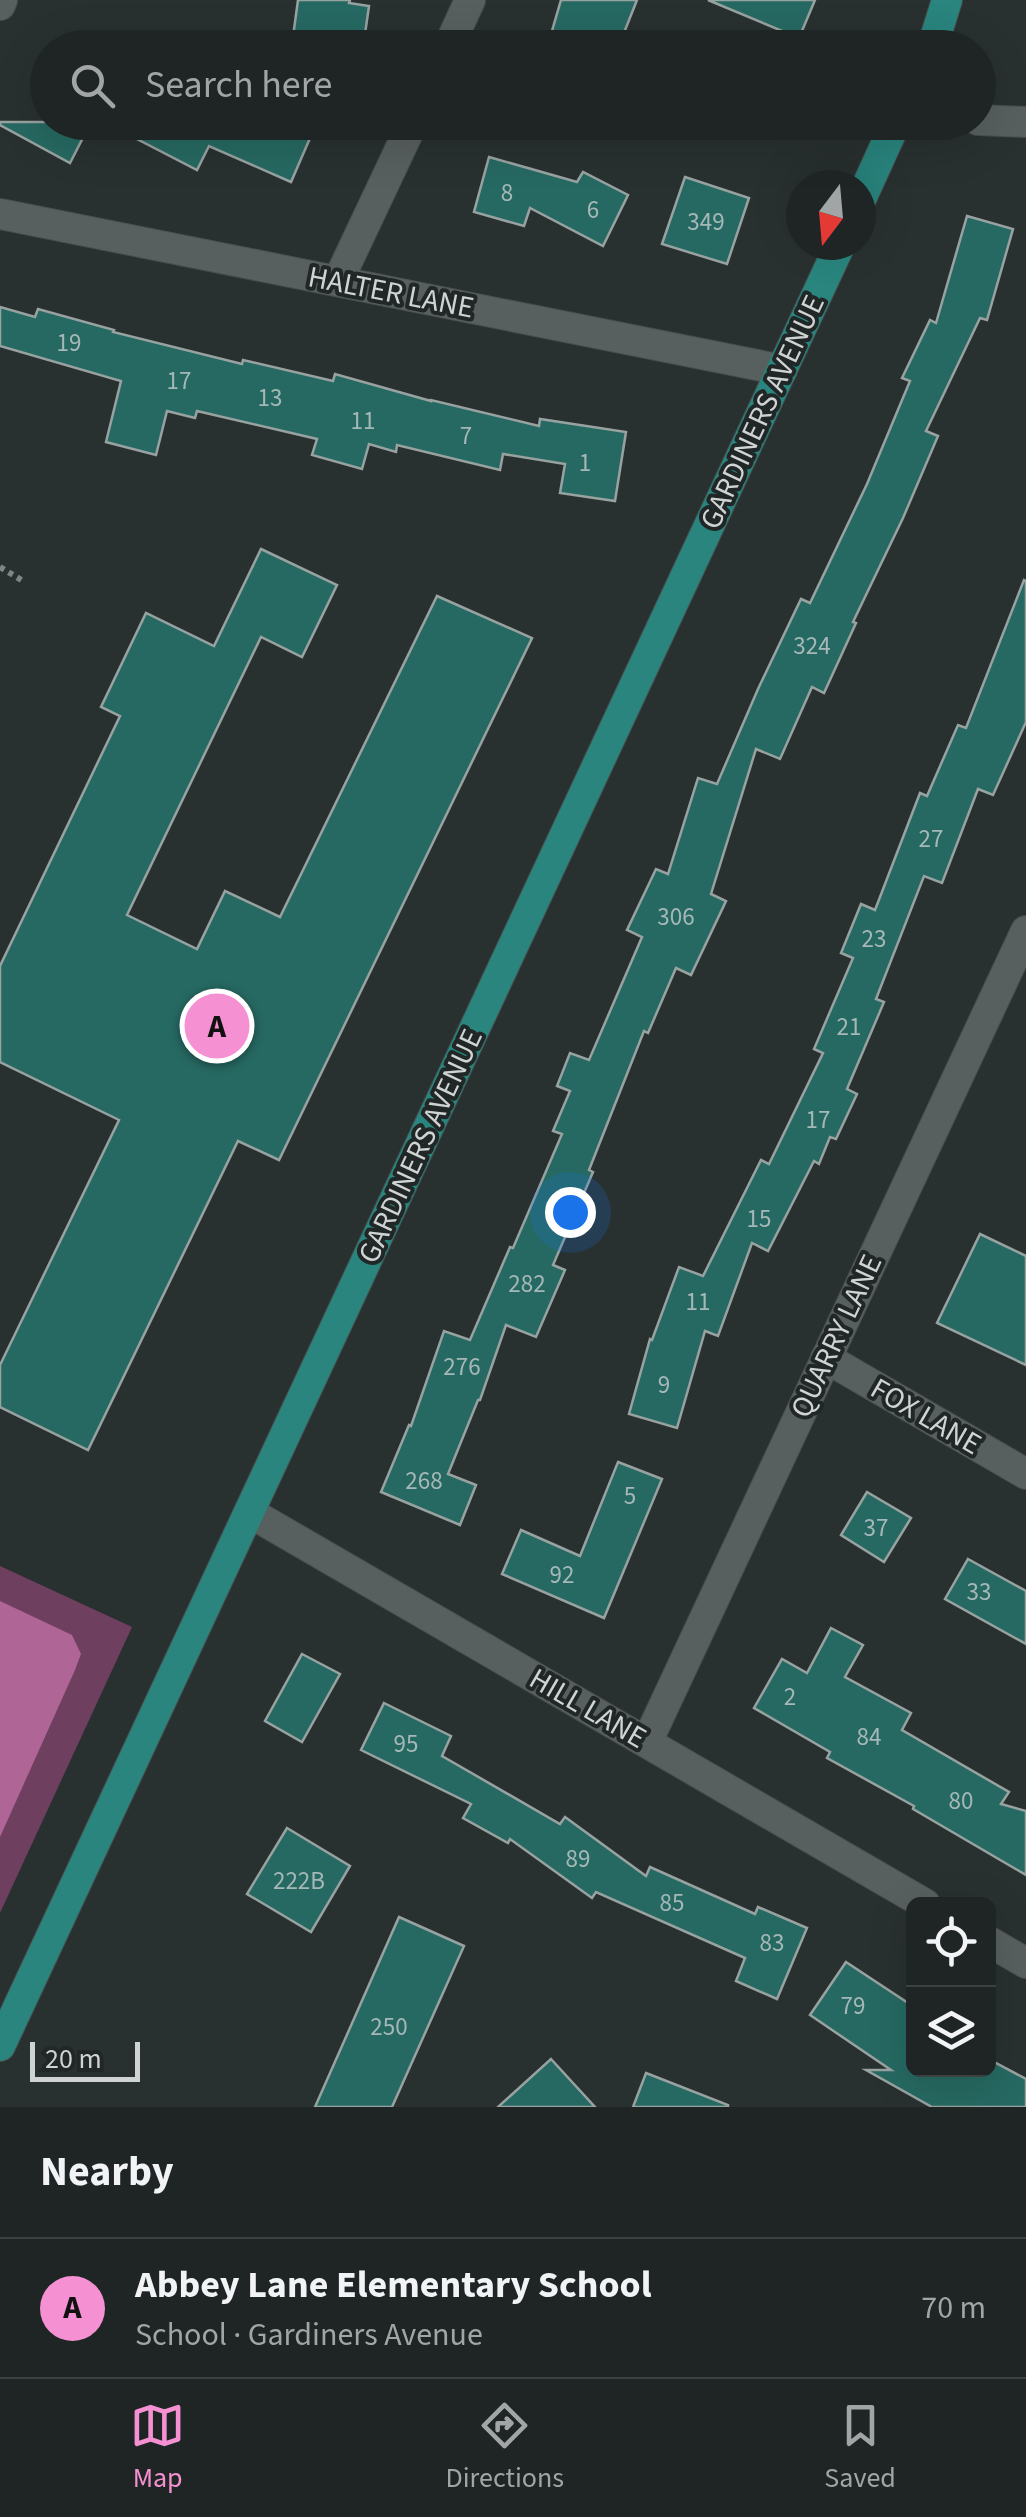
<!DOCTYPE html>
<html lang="en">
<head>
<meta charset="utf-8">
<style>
	:root { --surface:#1f2524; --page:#272d2c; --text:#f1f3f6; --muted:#a1a5a6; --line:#3c4241; --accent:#f591d3 }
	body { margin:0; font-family:"Source Sans 3",sans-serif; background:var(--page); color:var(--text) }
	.controls { position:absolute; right:30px; bottom:30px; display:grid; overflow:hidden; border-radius:15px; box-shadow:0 10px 40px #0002 }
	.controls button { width:90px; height:90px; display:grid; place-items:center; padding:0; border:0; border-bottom:2px solid var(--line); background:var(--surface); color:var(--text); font:50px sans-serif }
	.compass { position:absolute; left:786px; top:170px; width:90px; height:90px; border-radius:50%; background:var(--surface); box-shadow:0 10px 40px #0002; rotate:196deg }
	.scale { position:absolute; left:30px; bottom:25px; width:110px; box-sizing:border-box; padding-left:10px; border:5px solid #cfd3d3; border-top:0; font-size:28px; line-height:35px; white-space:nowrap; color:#cfd3d3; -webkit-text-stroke:8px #202726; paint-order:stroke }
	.you { position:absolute; left:570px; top:1212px; width:35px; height:35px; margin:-25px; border:8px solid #fff; border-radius:50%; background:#1a73e8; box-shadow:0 0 0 15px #1a73e833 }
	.badge { display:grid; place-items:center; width:65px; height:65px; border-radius:50%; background:var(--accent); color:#111; font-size:32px; font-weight:700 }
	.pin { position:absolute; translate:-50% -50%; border:5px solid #fff; box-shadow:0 2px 10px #0006 }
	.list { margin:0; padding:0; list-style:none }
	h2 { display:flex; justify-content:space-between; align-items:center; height:130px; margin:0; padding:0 40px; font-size:42px }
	h2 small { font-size:32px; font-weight:400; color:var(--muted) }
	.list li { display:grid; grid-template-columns:65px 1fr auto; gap:30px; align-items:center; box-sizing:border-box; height:140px; padding:0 40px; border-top:2px solid var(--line) }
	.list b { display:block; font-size:38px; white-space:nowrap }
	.list p { margin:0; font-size:32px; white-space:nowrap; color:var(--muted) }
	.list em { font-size:32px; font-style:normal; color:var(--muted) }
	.icon { flex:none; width:55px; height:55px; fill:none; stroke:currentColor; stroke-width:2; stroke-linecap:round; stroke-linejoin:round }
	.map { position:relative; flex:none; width:1026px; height:2107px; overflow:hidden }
	.search { position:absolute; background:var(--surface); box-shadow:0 10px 40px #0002; left:30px; right:30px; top:30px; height:110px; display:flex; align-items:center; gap:25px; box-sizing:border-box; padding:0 35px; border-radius:55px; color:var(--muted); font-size:38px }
	.sheet { height:270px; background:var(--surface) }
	nav { display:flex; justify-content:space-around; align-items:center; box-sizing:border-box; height:140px; border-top:2px solid var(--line); background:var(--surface); font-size:28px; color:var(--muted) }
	nav a { display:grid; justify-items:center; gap:5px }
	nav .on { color:var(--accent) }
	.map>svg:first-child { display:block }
</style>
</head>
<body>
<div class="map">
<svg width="1026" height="2107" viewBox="0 0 1026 2107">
	<rect width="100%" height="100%" fill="#293130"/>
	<path fill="#6f3f5f" d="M0 1566 132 1627 0 1913Z"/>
	<path fill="#af6596" d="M0 1601 72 1635 81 1654 75 1670 0 1837Z"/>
	<g fill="#266962" stroke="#98a2a0" stroke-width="2.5">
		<path d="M298 0H350L349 3 369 6 363 48H316L292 44Z"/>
		<path d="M561 0H637L618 48H547Z"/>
		<path d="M708 0H815L799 38Z"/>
		<path d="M0 122H91L70 163 0 125Z"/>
		<path d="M104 122H317L291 182 209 146 197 170Z"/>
		<path d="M489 157 577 182 583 172 628 195 603 246 530 208 524 226 474 212Z"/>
		<path d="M685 177 749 198 727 264 662 244Z"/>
		<path d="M967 216 1013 229 987 320 980 318 926 431 938 436 903 518 853 622 856 623 824 693 812 687 780 759 756 749 711 894 726 901 691 975 676 968 648 1033 644 1031 589 1170 593 1172 553 1265 565 1270 536 1337 506 1325 480 1400H478L448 1474 476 1485 460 1525 381 1492 409 1425 411 1426 444 1331 470 1340 510 1247 513 1248 562 1134 553 1131 570 1091 557 1086 570 1053 589 1060 642 937 627 930 656 869 668 874 698 778 717 784 758 689 801 599 810 603 867 484 910 381 902 378 930 320 936 323Z"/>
		<path d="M0 307 35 317 38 309 114 330 113 332 242 364 243 360 333 381 335 374 431 401V400L539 426 540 419 626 432 615 501 560 493 565 464 503 454 500 470 397 445 396 452 369 444 362 469 312 455 317 439 197 411 195 418 167 411 156 455 106 442 121 381 0 346Z"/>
		<path d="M261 549 337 585 302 657 261 637 127 915 197 949 225 891 280 917 437 596 532 638 279 1160 238 1141 88 1450 0 1407V1365L119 1120 0 1062V966L120 716 101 707 146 613 214 646Z"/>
		<path d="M1024 580 1026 581V722L993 795 978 789 942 883 924 876 876 999 884 1002 847 1089 857 1094 836 1139 830 1137 819 1164 814 1161 768 1251 752 1243 718 1336 705 1331 677 1428 629 1414 650 1339 652 1340 679 1267 703 1276 761 1160 769 1164 823 1053 814 1049 853 958 841 953 861 904 875 910 920 793 927 796 958 725 966 728Z"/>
		<path d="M980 1234 1026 1256V1365L937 1323Z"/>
		<path d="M618 1462 662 1479 604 1618 502 1574 521 1530 580 1556Z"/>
		<path d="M867 1492 911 1518 884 1562 841 1535Z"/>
		<path d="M968 1559 1026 1591V1644L945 1599Z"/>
		<path d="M831 1628 863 1645 845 1677 911 1713 902 1730 1009 1792 1001 1804 1026 1811V1875L913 1809 914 1806 827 1758 830 1752 754 1708 782 1659 807 1673Z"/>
		<path d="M302 1654 340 1674 302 1742 265 1721Z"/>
		<path d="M384 1703 451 1736 442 1756 560 1824 565 1817 646 1876 650 1867 755 1914 758 1907 807 1928 777 1999 736 1981 745 1958 596 1892 592 1898 510 1839 508 1843 463 1818 471 1804 361 1750Z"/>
		<path d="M287 1828 350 1866 311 1932 247 1894Z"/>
		<path d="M399 1917 464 1946 392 2107H315Z"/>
		<path d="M846 1962 914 2007V2070H990L994 2062 1026 2079V2107H932L866 2070H891L810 2015Z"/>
		<path d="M551 2059 595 2107H498Z"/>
		<path d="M646 2073 728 2105V2107H633Z"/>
	</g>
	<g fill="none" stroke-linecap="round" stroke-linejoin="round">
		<g stroke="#474d4c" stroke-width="32">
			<g id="minor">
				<path d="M0 5 2 0"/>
				<path d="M448 48 470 0"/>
				<path d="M978 120 1026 122"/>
				<path d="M0 214 782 370"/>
				<path d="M338 281 413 122"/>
				<path d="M826 1358 1026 1474"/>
				<path d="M249 1512 925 1904"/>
				<path d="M647 1742 1026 931"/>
				<path d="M988 1941 1026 1963"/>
			</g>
		</g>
		<g stroke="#474d4c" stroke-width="32">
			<g id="major">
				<path d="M932 48 947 0"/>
				<path d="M861 199 896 122"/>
				<path d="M0 2046 840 245"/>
			</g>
		</g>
		<path stroke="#7f8484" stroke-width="6" stroke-dasharray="5 5" stroke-linecap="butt" d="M0 567 23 581"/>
		<use href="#minor" stroke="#58605f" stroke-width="30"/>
		<use href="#major" stroke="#29857e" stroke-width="30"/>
	</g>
	<g text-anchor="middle" stroke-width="8" stroke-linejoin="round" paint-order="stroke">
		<g font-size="25" fill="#a5b8b7">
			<text x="507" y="201">8</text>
			<text x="593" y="218">6</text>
			<text x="706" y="230">349</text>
			<text x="69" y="351">19</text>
			<text x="179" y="389">17</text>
			<text x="270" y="406">13</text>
			<text x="363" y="429">11</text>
			<text x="466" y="444">7</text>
			<text x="585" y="471">1</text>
			<text x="812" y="654">324</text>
			<text x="931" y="847">27</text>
			<text x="676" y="925">306</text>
			<text x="874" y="947">23</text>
			<text x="849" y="1035">21</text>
			<text x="818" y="1128">17</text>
			<text x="759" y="1227">15</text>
			<text x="527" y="1292">282</text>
			<text x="698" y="1310">11</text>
			<text x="462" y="1375">276</text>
			<text x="664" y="1393">9</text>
			<text x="424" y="1489">268</text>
			<text x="630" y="1504">5</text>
			<text x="876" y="1536">37</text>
			<text x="562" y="1583">92</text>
			<text x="979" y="1600">33</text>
			<text x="790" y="1705">2</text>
			<text x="869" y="1745">84</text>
			<text x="406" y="1752">95</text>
			<text x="961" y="1809">80</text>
			<text x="578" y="1867">89</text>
			<text x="299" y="1889">222B</text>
			<text x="672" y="1911">85</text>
			<text x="772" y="1951">83</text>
			<text x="853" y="2014">79</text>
			<text x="389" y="2035">250</text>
		</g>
		<g font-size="30" fill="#cfd3d3" stroke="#202726">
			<text transform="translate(391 292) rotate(11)" y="10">HALTER LANE</text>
			<text transform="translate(762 412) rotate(-65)" y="10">GARDINERS AVENUE</text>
			<text transform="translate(420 1146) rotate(-65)" y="10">GARDINERS AVENUE</text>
			<text transform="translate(836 1336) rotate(-65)" y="10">QUARRY LANE</text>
			<text transform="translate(926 1416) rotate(30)" y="10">FOX LANE</text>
			<text transform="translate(588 1708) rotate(30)" y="10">HILL LANE</text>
		</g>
	</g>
</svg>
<div class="controls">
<button><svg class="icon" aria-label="locate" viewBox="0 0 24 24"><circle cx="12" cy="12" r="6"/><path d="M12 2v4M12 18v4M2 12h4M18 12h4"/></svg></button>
<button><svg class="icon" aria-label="layers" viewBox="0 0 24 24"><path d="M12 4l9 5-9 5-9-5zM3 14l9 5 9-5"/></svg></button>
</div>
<svg class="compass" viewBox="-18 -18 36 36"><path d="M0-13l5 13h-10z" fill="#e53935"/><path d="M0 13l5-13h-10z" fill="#a1a5a6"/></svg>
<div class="scale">20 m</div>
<div class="you"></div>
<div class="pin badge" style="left:217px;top:1026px">A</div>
<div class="search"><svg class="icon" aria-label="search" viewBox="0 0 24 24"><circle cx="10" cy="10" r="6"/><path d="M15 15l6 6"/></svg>Search here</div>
</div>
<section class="sheet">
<h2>Nearby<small></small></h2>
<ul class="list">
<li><span class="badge">A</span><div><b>Abbey Lane Elementary School</b><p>School · Gardiners Avenue</p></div><em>70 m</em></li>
</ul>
</section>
<nav>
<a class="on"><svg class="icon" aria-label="map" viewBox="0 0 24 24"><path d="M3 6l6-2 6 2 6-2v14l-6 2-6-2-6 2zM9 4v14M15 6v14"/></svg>Map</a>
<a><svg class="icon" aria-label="directions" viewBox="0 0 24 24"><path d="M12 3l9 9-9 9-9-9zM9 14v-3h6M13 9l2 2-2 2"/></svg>Directions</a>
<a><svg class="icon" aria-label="saved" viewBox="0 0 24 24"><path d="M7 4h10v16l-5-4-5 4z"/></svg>Saved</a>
</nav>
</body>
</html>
